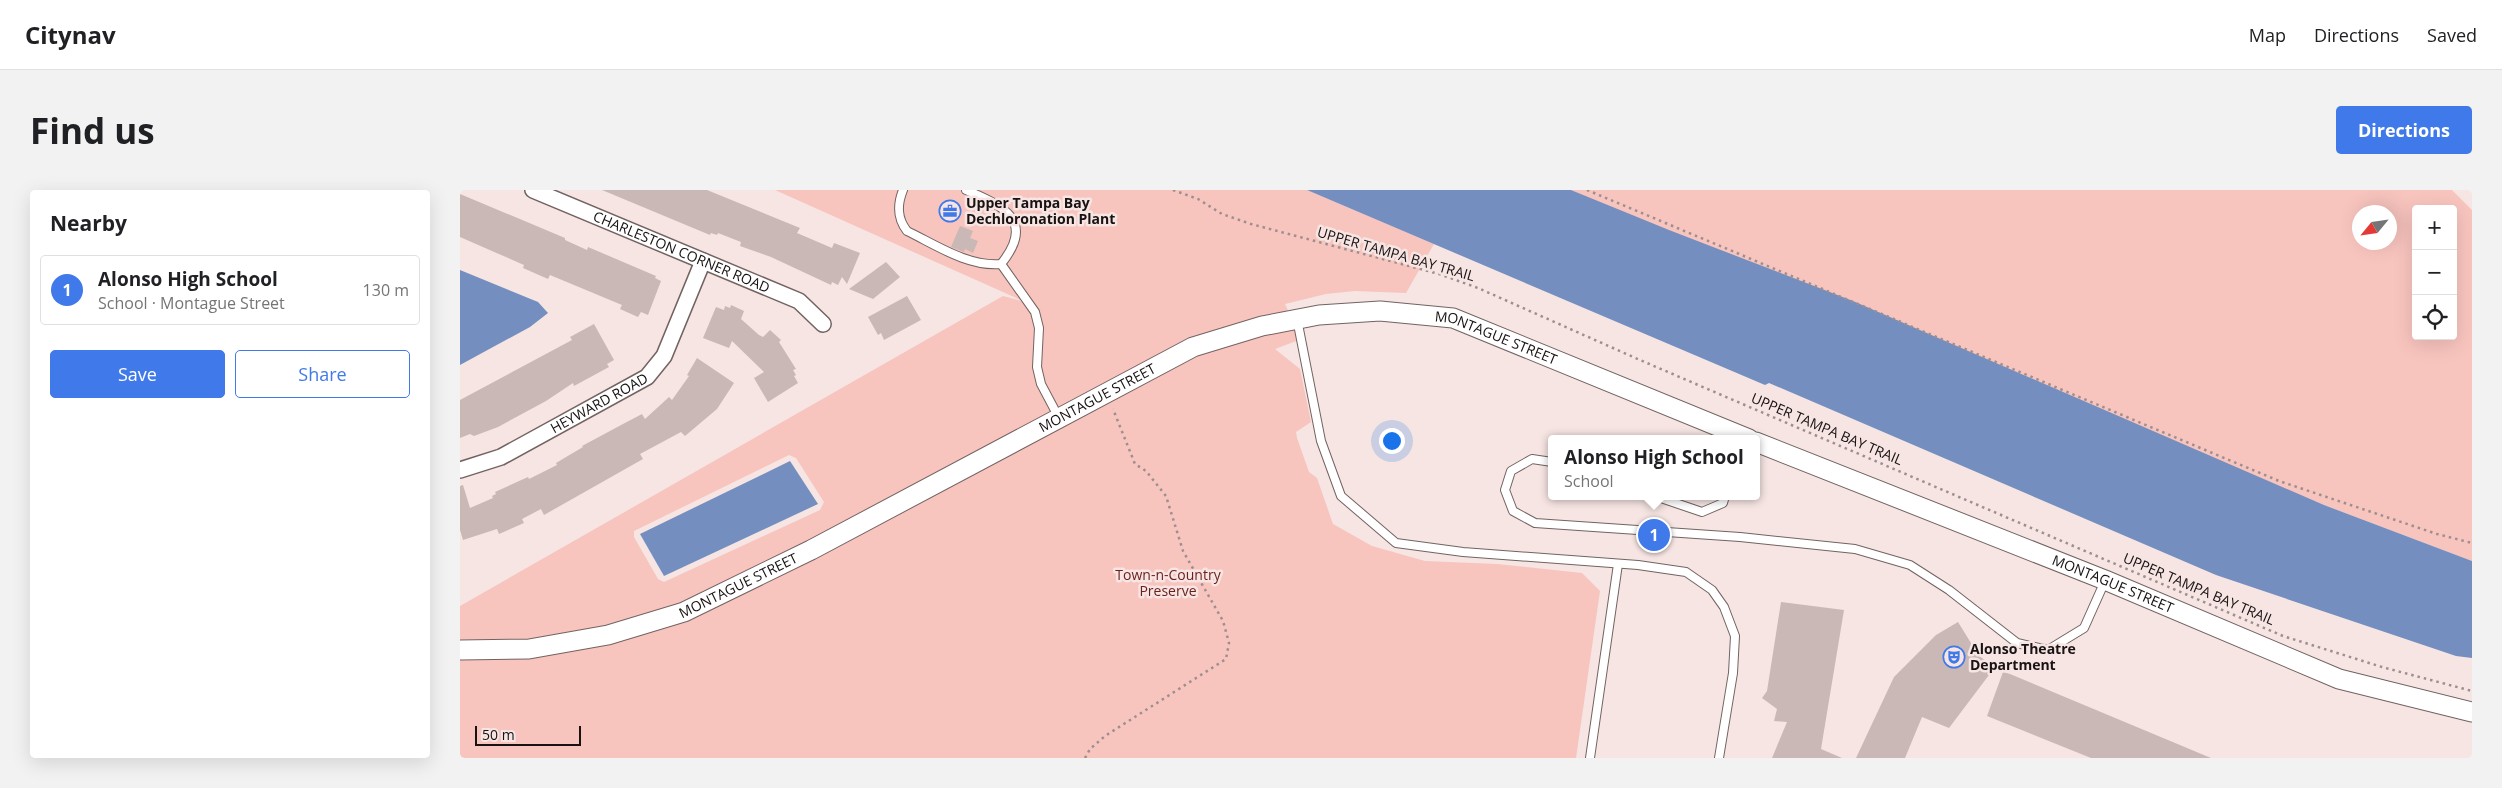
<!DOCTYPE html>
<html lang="en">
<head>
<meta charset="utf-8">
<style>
	:root { --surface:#fff; --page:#f2f2f2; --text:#202124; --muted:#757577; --line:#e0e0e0; --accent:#4079e9 }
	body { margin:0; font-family:"Open Sans",sans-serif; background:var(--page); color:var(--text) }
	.controls { position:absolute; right:15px; top:15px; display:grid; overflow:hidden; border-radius:5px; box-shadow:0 5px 20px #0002 }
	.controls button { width:45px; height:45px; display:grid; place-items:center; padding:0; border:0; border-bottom:1px solid var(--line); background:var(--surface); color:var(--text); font:25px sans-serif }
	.compass { position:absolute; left:1892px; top:15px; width:45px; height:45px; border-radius:50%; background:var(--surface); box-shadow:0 5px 20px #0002; rotate:241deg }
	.scale { position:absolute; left:15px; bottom:12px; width:106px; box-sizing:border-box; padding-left:5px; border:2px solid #181212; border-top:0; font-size:14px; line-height:18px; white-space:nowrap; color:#181212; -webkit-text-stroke:4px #f6e5e3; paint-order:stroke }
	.you { position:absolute; left:931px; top:250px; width:18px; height:18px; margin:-12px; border:4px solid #fff; border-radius:50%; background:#1a73e8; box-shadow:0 0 0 8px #1a73e833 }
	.badge { display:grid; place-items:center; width:32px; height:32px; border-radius:50%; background:var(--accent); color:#fff; font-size:16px; font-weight:700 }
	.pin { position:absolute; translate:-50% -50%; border:2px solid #fff; box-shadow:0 1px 5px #0006 }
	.popup { position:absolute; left:1088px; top:245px; width:212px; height:65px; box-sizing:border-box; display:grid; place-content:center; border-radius:5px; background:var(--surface); filter:drop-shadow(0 1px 4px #0005); font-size:16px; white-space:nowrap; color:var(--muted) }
	.popup b { font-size:19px; color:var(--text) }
	.popup::after { content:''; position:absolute; left:50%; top:100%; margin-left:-10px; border:10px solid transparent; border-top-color:var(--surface) }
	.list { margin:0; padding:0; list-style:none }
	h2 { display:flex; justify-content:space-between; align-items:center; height:65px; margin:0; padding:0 20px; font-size:21px }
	h2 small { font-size:16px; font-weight:400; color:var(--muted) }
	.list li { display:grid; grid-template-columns:32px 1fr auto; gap:15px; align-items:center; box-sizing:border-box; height:70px; margin:0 10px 10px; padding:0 10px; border:1px solid var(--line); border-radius:5px }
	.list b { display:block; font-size:19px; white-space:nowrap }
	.list p { margin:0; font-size:16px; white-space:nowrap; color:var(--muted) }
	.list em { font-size:16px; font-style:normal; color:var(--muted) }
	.actions { display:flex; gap:10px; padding:15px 20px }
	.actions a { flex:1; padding:11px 0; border:1px solid var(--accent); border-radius:5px; text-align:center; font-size:18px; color:var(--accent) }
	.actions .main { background:var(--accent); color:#fff }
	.icon { flex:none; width:28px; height:28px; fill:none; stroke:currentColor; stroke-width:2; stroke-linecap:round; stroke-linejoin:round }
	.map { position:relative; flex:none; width:2012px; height:568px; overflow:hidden; border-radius:5px }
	header { display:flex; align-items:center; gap:30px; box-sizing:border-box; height:70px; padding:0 25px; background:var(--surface); border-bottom:1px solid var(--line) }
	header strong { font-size:24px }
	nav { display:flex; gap:28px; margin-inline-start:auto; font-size:18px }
	.intro { display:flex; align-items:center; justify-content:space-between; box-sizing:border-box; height:120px; padding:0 30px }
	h1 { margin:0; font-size:35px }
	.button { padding:12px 22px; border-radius:5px; background:var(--accent); color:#fff; font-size:18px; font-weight:700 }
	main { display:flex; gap:30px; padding:0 30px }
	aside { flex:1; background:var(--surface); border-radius:5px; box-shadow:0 5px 20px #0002 }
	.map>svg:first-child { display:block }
</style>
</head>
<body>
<header>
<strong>Citynav</strong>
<nav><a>Map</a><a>Directions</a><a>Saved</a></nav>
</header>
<div class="intro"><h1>Find us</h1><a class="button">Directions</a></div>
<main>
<aside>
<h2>Nearby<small></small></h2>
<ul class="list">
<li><span class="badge">1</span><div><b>Alonso High School</b><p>School · Montague Street</p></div><em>130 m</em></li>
</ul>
<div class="actions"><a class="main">Save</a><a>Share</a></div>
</aside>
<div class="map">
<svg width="2012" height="568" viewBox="0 0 2012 568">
	<rect width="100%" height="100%" fill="#f6e5e3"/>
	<g fill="#f8c4be" fill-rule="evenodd">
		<path d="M315 0H847L974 54 946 103 895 101 866 104 825 114 829 123 800 129 222 415 147 438 69 452H0V416L543 106 565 112ZM329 265 336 268 364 312 360 320 204 392 198 389 174 347V341Z"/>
		<path d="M1111 0H1992L2012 20V371L1864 315ZM1956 19H1993V146H1956ZM1900 22H1930V52H1900Z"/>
		<path d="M835 137 839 150 815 159 840 179 851 232 836 242 837 248 849 282 857 288 873 334 912 356 965 371 1037 374 1122 383 1140 401 1116 568H0V467L149 453 736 164 803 143Z"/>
	</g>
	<g fill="#738ebf">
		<path d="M847 0H1111L1209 40 1393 111 1864 315 2012 371V468L1996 466 1756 385 1309 193 1305 195Z"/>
		<path d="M0 80 78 112 88 123 70 137 0 175Z"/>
		<path d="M330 271 358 314 204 386 180 344Z"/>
	</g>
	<g fill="#c9b8b6">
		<path d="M142 0H247L340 38 337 43 372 58 374 53 400 63 387 94 382 87 378 95 372 92 371 95 311 67 280 56 281 52 258 43 257 45 251 43 250 45Z"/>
		<path d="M0 4 105 48V50L127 60 128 57 196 86 195 88 201 91 188 125 181 122 178 127 160 119 162 115 90 85 88 89 63 78 64 75 0 47Z"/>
		<path d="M500 36 513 41 510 48 518 51 513 63 505 59 504 62 491 57Z"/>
		<path d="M426 72 440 87 413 109 389 99Z"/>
		<path d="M447 106 461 130 424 150 421 143 418 145 408 127Z"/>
		<path d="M271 115 284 121 281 129 299 145 303 147 310 140 321 150 319 152 336 179 333 180 336 185 334 186 338 193 308 212 294 188 304 182 272 151 269 158 243 148 256 117 264 120 265 116 270 118Z"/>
		<path d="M134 134 154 170 147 174 149 177 114 196 113 193 86 211 38 237 14 246 10 244 0 248V210L112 150 110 147Z"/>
		<path d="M237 168 274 193 257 219 225 246 221 242 180 264 183 269 84 325 81 319 62 329 64 333 39 344 37 339 3 350 0 340V296L3 295 10 318 33 308 32 306 36 304 35 302 68 287 69 289 97 275 96 273 123 257 122 256 163 234 182 224 185 229 209 207 212 210 229 186 227 185Z"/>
		<path d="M1321 412 1384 420 1361 559 1382 568H1312L1327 532 1314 531 1317 519 1302 508 1307 501Z"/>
		<path d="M1498 432 1519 466 1535 477 1489 538 1462 527 1445 568H1396L1434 487 1476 445Z"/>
		<path d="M1543 482 1550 484 1751 568H1631L1527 526Z"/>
	</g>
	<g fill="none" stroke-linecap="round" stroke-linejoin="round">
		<g stroke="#726362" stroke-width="10">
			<g id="service">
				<path d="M443 0C437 15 437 28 447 41 476 55 508 77 541 74 576 31 544 16 506 0"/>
				<path d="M541 74 575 122 579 138 577 177 581 194 599 228"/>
				<path d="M837 129 861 251 881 306 936 353 1003 362 1178 375 1226 382 1252 400 1264 417 1275 446 1273 483 1259 568"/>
				<path d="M1092 272 1072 269 1051 281 1045 300 1053 321 1075 333 1280 347 1395 359 1450 375 1489 400 1557 453 1588 460 1624 438 1645 391"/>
				<path d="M1195 306 1242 322 1263 313 1265 306"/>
				<path d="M1130 568 1158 374"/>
			</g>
		</g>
		<g stroke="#726362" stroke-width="18">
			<g id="minor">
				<path id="s1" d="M73 0 339 111 363 134"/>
				<path id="s2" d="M0 280 41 267 187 187 204 166 243 71"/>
			</g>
		</g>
		<g stroke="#726362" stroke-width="21">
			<g id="tertiary">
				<path id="s3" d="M1296 252 1645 390 1879 489 2012 522"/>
				<path id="s4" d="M0 460 69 459 148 445 224 422 351 360 733 157 802 136 859 125 920 121 993 128 1289 249"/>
			</g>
		</g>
		<g stroke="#9c8f8e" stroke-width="2.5" stroke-dasharray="2.5 4" stroke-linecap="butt">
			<path d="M713 0 738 9 762 24 791 34 979 84 1018 98 1180 170 1823 446 1922 477 2012 501"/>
			<path d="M1127 0 1819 291 1977 344 2012 353"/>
			<path d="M625 568 630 559 645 546 766 469 769 453 763 431 723 361 706 306 686 281 675 274 653 219"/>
		</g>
		<use href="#service" stroke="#fff" stroke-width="8"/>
		<use href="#minor" stroke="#fff" stroke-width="15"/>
		<use href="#tertiary" stroke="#fff" stroke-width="19"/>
	</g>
	<defs>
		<g id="office-ring" transform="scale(1.125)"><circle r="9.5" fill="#f6e5e3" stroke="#4079e9" stroke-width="1.5"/><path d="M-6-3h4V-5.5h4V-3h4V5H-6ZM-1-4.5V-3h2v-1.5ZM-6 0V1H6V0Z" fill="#4079e9"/></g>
		<g id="theatre-ring" transform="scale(1.125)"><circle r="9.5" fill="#f6e5e3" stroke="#4079e9" stroke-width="1.5"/><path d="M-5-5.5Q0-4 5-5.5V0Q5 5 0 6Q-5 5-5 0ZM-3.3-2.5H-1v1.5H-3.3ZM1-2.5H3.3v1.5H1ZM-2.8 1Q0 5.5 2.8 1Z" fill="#4079e9"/></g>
	</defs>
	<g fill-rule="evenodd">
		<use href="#office-ring" x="490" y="21"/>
		<use href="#theatre-ring" x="1494" y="467"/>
	</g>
	<g text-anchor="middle" stroke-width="5" stroke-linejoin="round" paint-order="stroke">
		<g font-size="14" font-weight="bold" fill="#181212" stroke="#f6e5e3" text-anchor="start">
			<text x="506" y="18">Upper Tampa Bay<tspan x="506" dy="16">Dechloronation Plant</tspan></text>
			<text x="1510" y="464">Alonso Theatre<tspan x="1510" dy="16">Department</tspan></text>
		</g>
		<g font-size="14" fill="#181212" stroke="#f6e5e3">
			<text dy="5" stroke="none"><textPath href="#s1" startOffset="161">CHARLESTON CORNER ROAD</textPath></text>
			<text transform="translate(936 64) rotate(16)" y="5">UPPER TAMPA BAY TRAIL</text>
			<text dy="5" stroke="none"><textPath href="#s4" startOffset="1114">MONTAGUE STREET</textPath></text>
			<text dy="5" stroke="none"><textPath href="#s4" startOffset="694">MONTAGUE STREET</textPath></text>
			<text dy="5" stroke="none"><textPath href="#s2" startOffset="155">HEYWARD ROAD</textPath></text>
			<text transform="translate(1367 239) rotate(23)" y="5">UPPER TAMPA BAY TRAIL</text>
			<text dy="5" stroke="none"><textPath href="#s3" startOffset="384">MONTAGUE STREET</textPath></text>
			<text dy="5" stroke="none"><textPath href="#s4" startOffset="289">MONTAGUE STREET</textPath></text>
			<text transform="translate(1739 399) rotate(23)" y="5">UPPER TAMPA BAY TRAIL</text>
		</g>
		<g font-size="14" fill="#6c1e1c" stroke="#f6e5e3">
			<text x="708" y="390">Town-n-Country<tspan x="708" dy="16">Preserve</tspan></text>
		</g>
	</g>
</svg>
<div class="controls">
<button>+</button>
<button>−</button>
<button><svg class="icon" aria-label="locate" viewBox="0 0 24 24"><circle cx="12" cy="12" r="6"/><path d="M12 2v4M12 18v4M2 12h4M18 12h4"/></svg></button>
</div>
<svg class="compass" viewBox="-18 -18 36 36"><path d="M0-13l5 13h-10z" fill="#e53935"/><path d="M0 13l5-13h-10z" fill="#757577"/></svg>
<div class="scale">50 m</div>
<div class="you"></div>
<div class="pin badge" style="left:1194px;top:345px">1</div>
<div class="popup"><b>Alonso High School</b>School</div>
</div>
</main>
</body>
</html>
